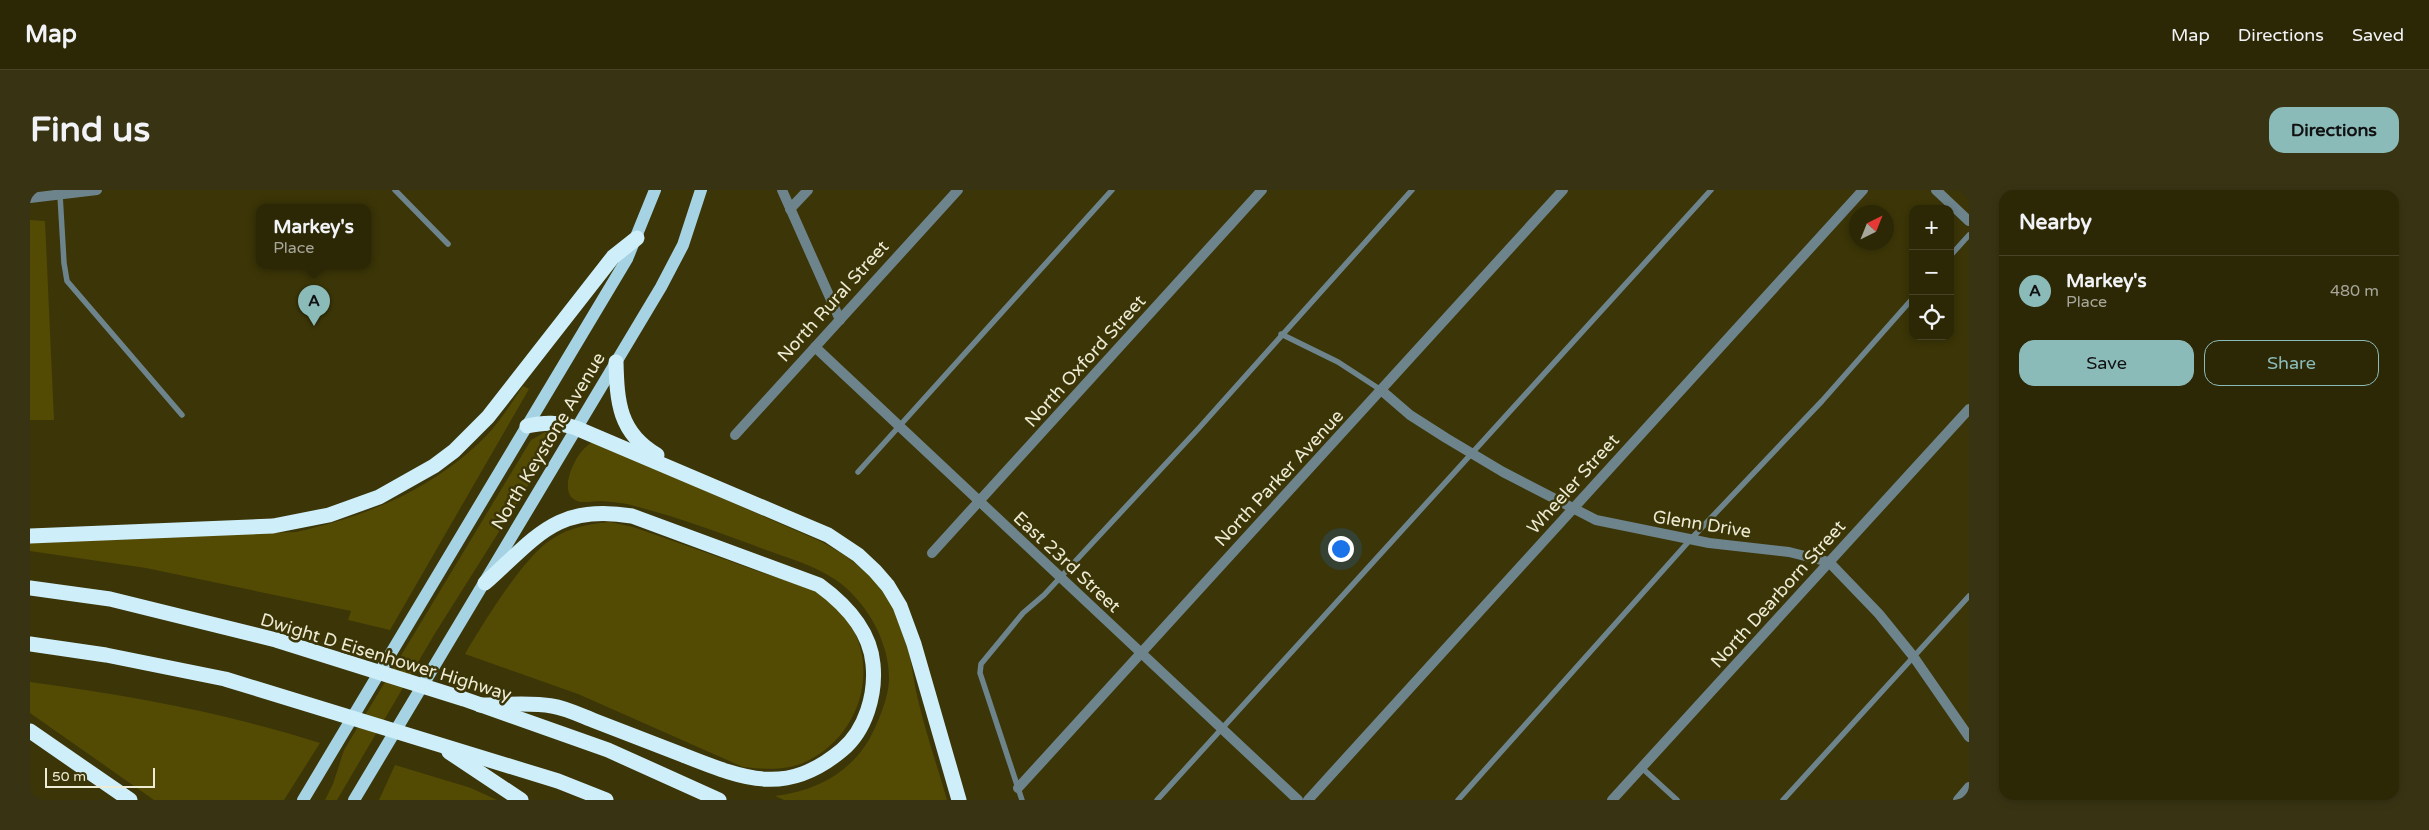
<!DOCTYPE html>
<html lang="en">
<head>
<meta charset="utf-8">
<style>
	:root { --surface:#2c2805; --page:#383413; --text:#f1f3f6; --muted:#a6a69a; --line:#484427; --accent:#8bbbb9 }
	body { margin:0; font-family:"Varela Round",sans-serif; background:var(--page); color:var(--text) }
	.controls { position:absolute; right:15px; top:15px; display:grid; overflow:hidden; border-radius:10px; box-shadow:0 2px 8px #0003 }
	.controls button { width:45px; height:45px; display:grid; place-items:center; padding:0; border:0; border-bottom:1px solid var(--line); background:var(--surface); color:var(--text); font:25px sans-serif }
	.compass { position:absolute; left:1819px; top:15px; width:45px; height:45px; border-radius:50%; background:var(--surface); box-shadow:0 2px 8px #0003; rotate:43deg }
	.scale { position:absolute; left:15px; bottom:12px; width:110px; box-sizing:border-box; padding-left:5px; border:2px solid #eeebd4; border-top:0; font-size:14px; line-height:18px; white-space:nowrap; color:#eeebd4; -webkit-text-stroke:4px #3b3507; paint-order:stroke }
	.you { position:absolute; left:1310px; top:358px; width:18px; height:18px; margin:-12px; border:4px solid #fff; border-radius:50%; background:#1a73e8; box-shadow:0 0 0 8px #1a73e833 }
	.badge { display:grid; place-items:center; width:32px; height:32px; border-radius:50%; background:var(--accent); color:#111; font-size:16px; font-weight:700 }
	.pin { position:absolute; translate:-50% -41px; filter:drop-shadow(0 1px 2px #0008) }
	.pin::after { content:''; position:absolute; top:26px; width:18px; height:15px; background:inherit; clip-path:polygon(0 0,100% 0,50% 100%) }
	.popup { position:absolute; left:226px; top:14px; width:115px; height:65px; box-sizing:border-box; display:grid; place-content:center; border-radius:10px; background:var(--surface); filter:drop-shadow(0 1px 4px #0005); font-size:16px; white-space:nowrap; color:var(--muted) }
	.popup b { font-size:19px; color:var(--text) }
	.popup::after { content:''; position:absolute; left:50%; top:100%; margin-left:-10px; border:10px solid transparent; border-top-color:var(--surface) }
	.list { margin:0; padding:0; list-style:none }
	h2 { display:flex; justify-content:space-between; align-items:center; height:65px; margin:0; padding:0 20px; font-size:21px }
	h2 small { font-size:16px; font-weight:400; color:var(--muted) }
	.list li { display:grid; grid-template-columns:32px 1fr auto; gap:15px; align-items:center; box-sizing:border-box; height:70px; padding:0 20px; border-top:1px solid var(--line) }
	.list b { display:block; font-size:19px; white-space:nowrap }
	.list p { margin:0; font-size:16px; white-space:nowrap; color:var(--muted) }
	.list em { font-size:16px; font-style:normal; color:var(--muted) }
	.actions { display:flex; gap:10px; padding:15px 20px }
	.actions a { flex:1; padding:11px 0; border:1px solid var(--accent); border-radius:15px; text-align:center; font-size:18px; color:var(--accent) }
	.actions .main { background:var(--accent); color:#111 }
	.icon { flex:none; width:28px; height:28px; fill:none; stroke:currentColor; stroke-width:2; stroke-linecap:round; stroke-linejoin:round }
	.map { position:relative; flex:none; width:1939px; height:610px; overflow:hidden; border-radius:15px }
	header { display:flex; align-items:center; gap:30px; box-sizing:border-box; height:70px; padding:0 25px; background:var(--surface); border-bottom:1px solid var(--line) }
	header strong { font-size:24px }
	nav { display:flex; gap:28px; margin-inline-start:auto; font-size:18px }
	.intro { display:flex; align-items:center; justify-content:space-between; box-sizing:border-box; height:120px; padding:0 30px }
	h1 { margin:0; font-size:35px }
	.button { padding:12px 22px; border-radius:15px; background:var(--accent); color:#111; font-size:18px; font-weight:700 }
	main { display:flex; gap:30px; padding:0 30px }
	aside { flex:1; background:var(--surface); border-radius:15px; box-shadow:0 2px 8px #0003 }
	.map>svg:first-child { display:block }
</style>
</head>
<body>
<header>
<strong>Map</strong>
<nav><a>Map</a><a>Directions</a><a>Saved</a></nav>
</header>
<div class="intro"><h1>Find us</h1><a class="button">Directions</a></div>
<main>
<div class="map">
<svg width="1939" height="610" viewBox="0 0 1939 610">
	<rect width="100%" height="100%" fill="#3b3507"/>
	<g fill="#534b04">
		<path d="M0 30 15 31 24 230H0Z"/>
		<path d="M493 196 499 199 360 440 318 430 321 421 116 378 0 361V352L266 342C338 326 404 299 457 245 471 230 482 212 493 196Z"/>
		<path d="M515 242 525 245 526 251 404 445 307 610H295L303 594 314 560 501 250Z"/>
		<path d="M564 252 792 352C828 371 864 401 875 443 881 466 883 491 889 514 897 547 908 578 917 610H754L745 606C792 600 829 578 847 533 853 519 858 506 859 490 860 452 836 411 806 390 781 373 750 366 723 355 685 341 647 327 608 317 596 313 583 312 571 311 563 311 552 314 545 310 526 300 549 255 564 252Z"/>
		<path d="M580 332 603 337C644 351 686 366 727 381 753 390 787 397 806 416 855 465 835 546 773 573 754 581 733 579 713 577L548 504 435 464C453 434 493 367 522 349 540 337 560 334 580 332Z"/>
		<path d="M0 492C98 505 196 523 290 553L254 610H124L0 523Z"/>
		<path d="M365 575 441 598 467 610H349Z"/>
	</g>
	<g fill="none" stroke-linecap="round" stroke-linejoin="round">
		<g stroke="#6e848c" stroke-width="5.5">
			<path d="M365 0 418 54"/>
			<path d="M30 5 34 73 37 91 152 225"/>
			<path d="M1920 66 1939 45"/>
			<path d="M1251 144 1308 172 1351 200"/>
			<path d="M828 282 1082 0"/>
			<path d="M1612 578 1647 610"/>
			<path d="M992 610 950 483 951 474 993 423 1014 405 1169 238 1382 0"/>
			<path d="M1127 610 1681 0"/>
			<path d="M1428 610 1660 350 1792 211 1883 108"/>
			<path d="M1753 610 1939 406"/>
		</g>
		<g stroke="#6e848c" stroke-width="10">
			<path d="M752 0 810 130"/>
			<path d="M0 8 67 0"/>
			<path d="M760 19 778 0"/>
			<path d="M785 157 1268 610"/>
			<path d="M1351 200 1380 225 1416 248 1473 282 1566 330 1679 353 1759 362 1799 372 1849 424 1883 466 1939 547"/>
			<path d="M705 245 928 0"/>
			<path d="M902 363 1232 0"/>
			<path d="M988 598 1533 0"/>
			<path d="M1278 610 1833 0"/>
			<path d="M1582 610 1939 219"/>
			<path d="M1928 610 1939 597"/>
		</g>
		<path stroke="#6e848c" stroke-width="10" d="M1906 0 1939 31"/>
		<g stroke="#a5d3e3" stroke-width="12">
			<path d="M273 610 597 69 625 0"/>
			<path d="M324 610 631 97 653 55 671 0"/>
		</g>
		<g stroke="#ceeefa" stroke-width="15">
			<path d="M586 172C587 212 589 243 627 265"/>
			<path d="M497 236C515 232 528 232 546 238L798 345 828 365 845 381 858 396 870 416 884 454 929 610"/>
			<path d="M0 346 243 336 299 325 349 307 404 276 424 261 458 227 583 67 607 48"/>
			<path d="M0 398 80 409 246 450 434 509 578 560 689 610"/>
			<path d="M0 454 76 465 195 489 528 591 576 610"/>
			<path d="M450 515C473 515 499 512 522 516 536 518 552 526 565 531 594 542 624 554 653 565 714 589 756 607 812 560 836 540 846 504 843 474 840 440 815 414 789 395L602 326C526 313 506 348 455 393"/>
			<path d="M0 541 100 610"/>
			<path d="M419 562 491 610"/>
		</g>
	</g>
	<g text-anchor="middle" stroke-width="5" stroke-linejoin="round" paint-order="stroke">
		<g font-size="18" fill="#eeebd4" stroke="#3b3507">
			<text transform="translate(803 111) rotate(-48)" y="6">North Rural Street</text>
			<text transform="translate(1055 171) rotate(-48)" y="6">North Oxford Street</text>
			<text transform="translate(518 251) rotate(-59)" y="6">North Keystone Avenue</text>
			<text transform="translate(1249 288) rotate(-47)" y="6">North Parker Avenue</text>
			<text transform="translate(1543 294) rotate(-48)" y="6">Wheeler Street</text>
			<text transform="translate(1672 334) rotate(9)" y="6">Glenn Drive</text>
			<text transform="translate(1037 372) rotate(43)" y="6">East 23rd Street</text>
			<text transform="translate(1748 404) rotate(-48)" y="6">North Dearborn Street</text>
			<text transform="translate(356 467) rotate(17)" y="6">Dwight D Eisenhower Highway</text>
		</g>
	</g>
</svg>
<div class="controls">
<button>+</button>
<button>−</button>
<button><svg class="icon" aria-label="locate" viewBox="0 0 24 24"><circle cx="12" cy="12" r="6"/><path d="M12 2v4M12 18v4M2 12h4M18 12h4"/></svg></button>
</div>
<svg class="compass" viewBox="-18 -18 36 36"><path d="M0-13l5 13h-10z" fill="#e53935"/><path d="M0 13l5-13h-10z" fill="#a6a69a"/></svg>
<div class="scale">50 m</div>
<div class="you"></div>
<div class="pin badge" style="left:284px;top:136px">A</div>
<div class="popup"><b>Markey's</b>Place</div>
</div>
<aside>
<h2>Nearby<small></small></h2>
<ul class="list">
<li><span class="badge">A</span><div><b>Markey's</b><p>Place</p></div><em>480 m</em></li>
</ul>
<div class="actions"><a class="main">Save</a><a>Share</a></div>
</aside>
</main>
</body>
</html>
